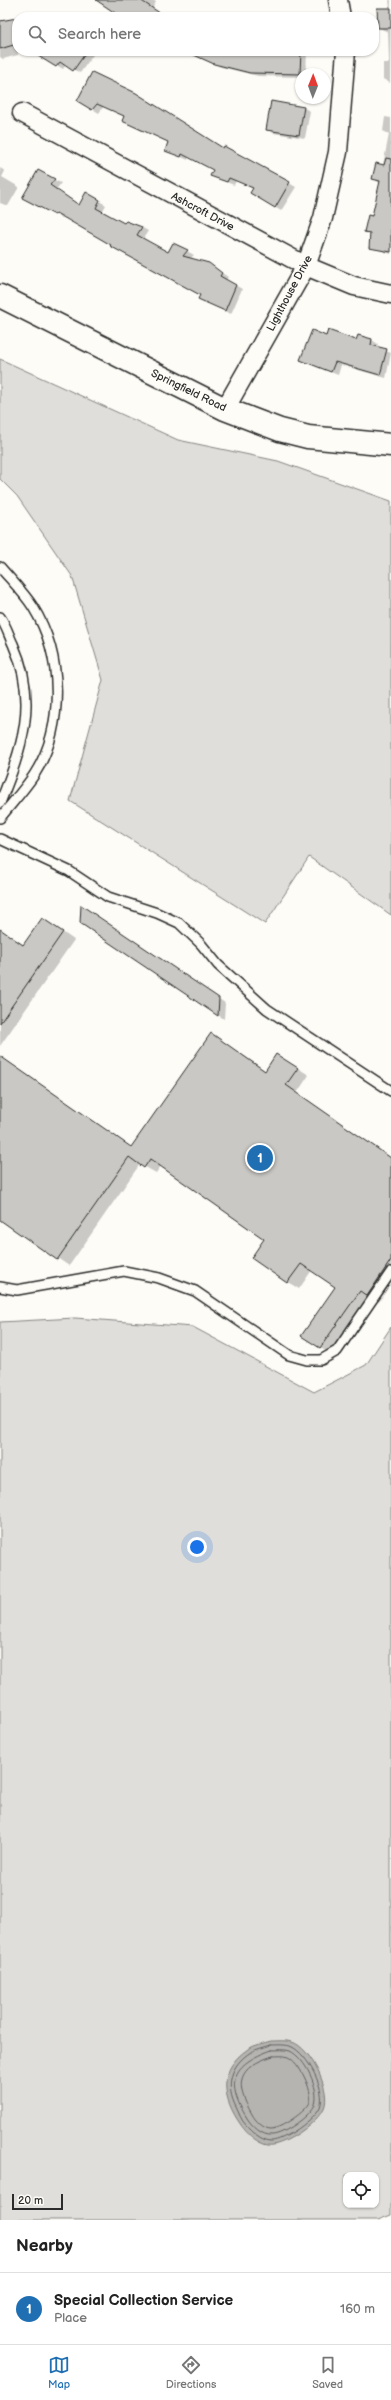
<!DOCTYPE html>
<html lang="en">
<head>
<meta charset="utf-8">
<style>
	:root { --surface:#fff; --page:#f6f6f6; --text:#222; --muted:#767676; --line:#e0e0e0; --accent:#1f6fb2 }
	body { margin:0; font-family:"Balsamiq Sans",sans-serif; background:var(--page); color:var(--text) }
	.controls { position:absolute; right:12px; bottom:12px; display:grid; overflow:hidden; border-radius:8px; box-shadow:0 1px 3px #0004 }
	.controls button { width:36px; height:36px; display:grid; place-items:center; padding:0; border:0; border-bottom:1px solid var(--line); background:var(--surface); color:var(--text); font:20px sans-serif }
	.compass { position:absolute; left:295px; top:68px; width:36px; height:36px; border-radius:50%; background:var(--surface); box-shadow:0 1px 3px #0004; rotate:1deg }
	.scale { position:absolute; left:12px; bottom:10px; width:51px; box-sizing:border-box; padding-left:4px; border:2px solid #2b2b2b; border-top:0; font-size:11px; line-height:14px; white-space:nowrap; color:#2b2b2b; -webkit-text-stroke:3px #fdfcf7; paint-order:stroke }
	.you { position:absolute; left:197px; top:1547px; width:14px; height:14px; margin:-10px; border:3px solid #fff; border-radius:50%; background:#1a73e8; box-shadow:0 0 0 6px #1a73e833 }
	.badge { display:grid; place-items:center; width:26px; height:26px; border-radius:50%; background:var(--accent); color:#fff; font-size:13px; font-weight:700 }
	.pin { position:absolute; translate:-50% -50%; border:2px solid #fff; box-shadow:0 1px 4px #0006 }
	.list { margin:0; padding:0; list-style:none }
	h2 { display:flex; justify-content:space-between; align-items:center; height:52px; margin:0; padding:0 16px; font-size:17px }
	h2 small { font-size:13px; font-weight:400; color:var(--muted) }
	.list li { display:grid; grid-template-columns:26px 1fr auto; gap:12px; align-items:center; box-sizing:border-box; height:72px; padding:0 16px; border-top:1px solid var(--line) }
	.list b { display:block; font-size:15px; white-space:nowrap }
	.list p { margin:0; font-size:13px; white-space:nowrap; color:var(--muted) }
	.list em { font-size:13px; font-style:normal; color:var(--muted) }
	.icon { flex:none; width:22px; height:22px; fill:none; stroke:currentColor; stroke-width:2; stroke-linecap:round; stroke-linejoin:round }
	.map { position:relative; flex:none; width:391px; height:2220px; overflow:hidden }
	.search { position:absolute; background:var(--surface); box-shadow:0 1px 3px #0004; left:12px; right:12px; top:12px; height:44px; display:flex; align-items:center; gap:10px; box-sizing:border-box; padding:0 14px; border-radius:16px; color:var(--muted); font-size:15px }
	.sheet { height:124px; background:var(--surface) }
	nav { display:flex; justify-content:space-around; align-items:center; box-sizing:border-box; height:56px; border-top:1px solid var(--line); background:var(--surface); font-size:11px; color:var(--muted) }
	nav a { display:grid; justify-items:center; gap:2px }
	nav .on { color:var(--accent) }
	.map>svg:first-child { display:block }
</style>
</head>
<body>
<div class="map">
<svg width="391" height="2220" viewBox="0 0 391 2220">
	<rect width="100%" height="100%" fill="#fdfcf7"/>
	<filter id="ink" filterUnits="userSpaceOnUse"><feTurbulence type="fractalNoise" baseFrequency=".025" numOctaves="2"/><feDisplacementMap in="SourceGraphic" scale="8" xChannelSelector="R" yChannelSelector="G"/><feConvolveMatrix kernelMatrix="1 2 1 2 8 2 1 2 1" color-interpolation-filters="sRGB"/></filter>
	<g filter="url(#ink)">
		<g fill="#dfdeda" stroke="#858482" fill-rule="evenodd">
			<path d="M0 359 178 440 278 461 391 501V915L309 857 265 924 70 801 103 680 72 576 17 496 0 479Z"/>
			<path d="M75 1318 193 1327 314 1392 366 1365 391 1327V2215L378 2220H0V1322ZM346 2175H376V2205H346Z"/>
		</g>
		<path fill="#b5b4b1" stroke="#7e7d7b" d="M271 2041C277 2041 286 2040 292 2042 310 2047 332 2091 324 2108 317 2123 289 2142 273 2145 261 2147 247 2134 241 2125 222 2098 217 2070 248 2049 254 2045 264 2043 271 2041Z"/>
		<g fill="#0003">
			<path d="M98 0H153L156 2 152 9 165 17H123Z"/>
			<path d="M389 0H391L390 83 383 79V63H389L388 32 379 28 390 9Z"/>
			<path d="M17 19 18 55 3 59 0 57V22Z"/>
			<path d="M46 51H86L93 55 80 73 66 65 63 69 43 57Z"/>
			<path d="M185 51H307L306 74H301V77L258 76 221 67Z"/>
			<path d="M92 73 224 149 225 147 296 187 281 211 252 193 254 189 236 181 234 185 218 179 212 176 214 170 189 156 188 160 166 150 169 142 143 129 142 131 123 121 125 117 104 106 99 113 79 101Z"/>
			<path d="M304 108 310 111 305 138 273 133 267 129Z"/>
			<path d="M385 117 391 118V254L370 247 371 234 365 231 373 217 380 183 373 179 383 165 389 134 383 131Z"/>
			<path d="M0 168 5 171 2 177 19 187 8 206 0 203Z"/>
			<path d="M54 180 61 183 56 190 80 206 87 194 106 205 102 212 124 225 141 227 148 231 143 239 168 253 174 244 194 255 190 259 216 269 228 277 226 280 242 289 231 314 200 299 202 295 63 216 62 218 30 202Z"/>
			<path d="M372 340 378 344 377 348 391 353 386 378 341 365 338 375 307 363 357 342Z"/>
			<path d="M87 910 225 1003 224 1019 81 922Z"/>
			<path d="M43 919 74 940 0 1046V930L24 945Z"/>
			<path d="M212 1034 266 1071 288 1062 309 1075 297 1093 391 1158V1283L379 1302 371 1297 332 1354 320 1348 336 1287 312 1270 299 1289 288 1282 252 1258 266 1238 161 1166 156 1173 140 1164 69 1266 0 1219V1056L132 1148Z"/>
		</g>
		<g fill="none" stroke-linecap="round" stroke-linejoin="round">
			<g stroke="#626261" stroke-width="1">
				<path d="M271 2045C277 2045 287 2044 292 2047 307 2054 327 2090 320 2107 315 2119 284 2141 271 2141 260 2140 253 2132 246 2125 241 2120 239 2113 236 2107 225 2086 230 2065 251 2052 256 2049 265 2047 271 2045Z"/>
				<path d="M272 2050C277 2050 285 2049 290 2051 305 2058 320 2089 315 2104 312 2115 283 2135 272 2135 262 2136 252 2126 247 2118 225 2083 231 2064 272 2050Z"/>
				<path d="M273 2056C278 2056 284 2055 288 2057 299 2062 313 2090 310 2102 307 2111 280 2129 271 2129 263 2129 255 2120 252 2114 234 2084 237 2067 273 2056Z"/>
			</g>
		</g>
		<g fill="#c9c8c4" stroke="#2b2b2b">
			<path d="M96 0H140L166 17H121Z"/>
			<path d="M377 8H391V28H378Z"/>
			<path d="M17 18V44L0 49V21Z"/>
			<path d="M30 51H87L73 71 60 62 56 67Z"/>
			<path d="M185 51H301L300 74 250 73 214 64Z"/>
			<path d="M92 72 136 93 223 148 224 146 290 182 275 208 250 193 253 188 229 178 227 182 210 176 213 170 182 154 181 157 165 151 168 142 122 121 124 116 97 104 92 110 77 101Z"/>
			<path d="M271 101 304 107 299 135 266 130Z"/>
			<path d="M386 158 391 159V252L369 248 370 233 364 232 368 215 372 216 380 181 372 179 376 163 384 165Z"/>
			<path d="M38 170 55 179 50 185 79 205 86 192 100 200 96 208 124 223 126 221 142 227 137 235 168 252 173 243 188 250 183 256 209 263 222 273 220 276 236 285 225 311 198 299 200 295 110 246 111 245 56 213 55 215 22 198Z"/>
			<path d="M312 330 326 336 328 330 356 340 358 335 372 339 371 345 387 349 380 375 335 362 331 372 300 360Z"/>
			<path d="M81 905 219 998 218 1016 80 923Z"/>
			<path d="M42 918 63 932 0 1023V929L23 945Z"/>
			<path d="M211 1033 265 1071 276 1054 298 1068 286 1085 391 1158V1260L367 1296 360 1291 320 1348 301 1336 335 1287 301 1264 287 1283 251 1258 264 1239 150 1159 144 1168 129 1157 57 1260 0 1220V1056L131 1147Z"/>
		</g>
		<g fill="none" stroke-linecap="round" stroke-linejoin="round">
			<g stroke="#2b2b2b" stroke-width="12">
				<g id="lane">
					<path d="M0 567C11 580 24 593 33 607 63 655 65 727 34 775 24 790 11 804 0 818"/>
					<path d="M0 617C6 625 9 636 13 644 39 702 22 748 0 803"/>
					<path d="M0 839 69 871 108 897 157 913 179 923 201 944 218 965 267 1009 391 1091"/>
					<path d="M0 1287 17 1290 124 1271 159 1278 195 1291 289 1355 307 1360H321L337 1351 391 1272"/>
				</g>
			</g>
			<g stroke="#2b2b2b" stroke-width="21">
				<g id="street">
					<path d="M338 0 341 17"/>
					<path d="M22 113 306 266 354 286 391 294"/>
					<path d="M225 409 306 266 323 218 338 152 346 51"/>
				</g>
			</g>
			<g stroke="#2b2b2b" stroke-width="25">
				<path id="secondary" d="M0 296 225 409 280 430 308 437 391 445"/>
			</g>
			<use href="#lane" stroke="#fdfcf7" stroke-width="9"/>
			<use href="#street" stroke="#fdfcf7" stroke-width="18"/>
			<use href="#secondary" stroke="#fdfcf7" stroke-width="22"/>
		</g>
	</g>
	<g text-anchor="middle" stroke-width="4" stroke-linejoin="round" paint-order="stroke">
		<g font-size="11" fill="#2b2b2b" stroke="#fdfcf7">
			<text transform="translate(203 211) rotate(28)" y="4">Ashcroft Drive</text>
			<text transform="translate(289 293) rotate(-62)" y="4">Lighthouse Drive</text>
			<text transform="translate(189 390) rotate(26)" y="4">Springfield Road</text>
		</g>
	</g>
</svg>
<div class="controls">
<button><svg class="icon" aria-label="locate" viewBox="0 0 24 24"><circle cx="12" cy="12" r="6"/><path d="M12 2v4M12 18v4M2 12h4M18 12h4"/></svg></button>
</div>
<svg class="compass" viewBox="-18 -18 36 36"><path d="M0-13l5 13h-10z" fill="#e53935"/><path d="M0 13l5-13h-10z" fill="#767676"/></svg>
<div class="scale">20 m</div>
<div class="you"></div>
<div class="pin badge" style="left:260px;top:1158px">1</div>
<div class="search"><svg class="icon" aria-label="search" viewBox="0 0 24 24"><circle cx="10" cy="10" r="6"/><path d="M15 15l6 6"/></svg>Search here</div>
</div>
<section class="sheet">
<h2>Nearby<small></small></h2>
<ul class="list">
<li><span class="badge">1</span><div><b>Special Collection Service</b><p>Place</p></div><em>160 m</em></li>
</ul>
</section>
<nav>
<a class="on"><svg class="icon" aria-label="map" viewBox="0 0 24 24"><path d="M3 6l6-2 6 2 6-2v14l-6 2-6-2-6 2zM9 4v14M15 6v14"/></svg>Map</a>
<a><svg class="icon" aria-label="directions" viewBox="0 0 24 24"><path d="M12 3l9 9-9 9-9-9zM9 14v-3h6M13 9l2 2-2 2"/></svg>Directions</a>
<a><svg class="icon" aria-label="saved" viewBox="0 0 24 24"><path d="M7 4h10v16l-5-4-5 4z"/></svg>Saved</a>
</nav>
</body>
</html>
